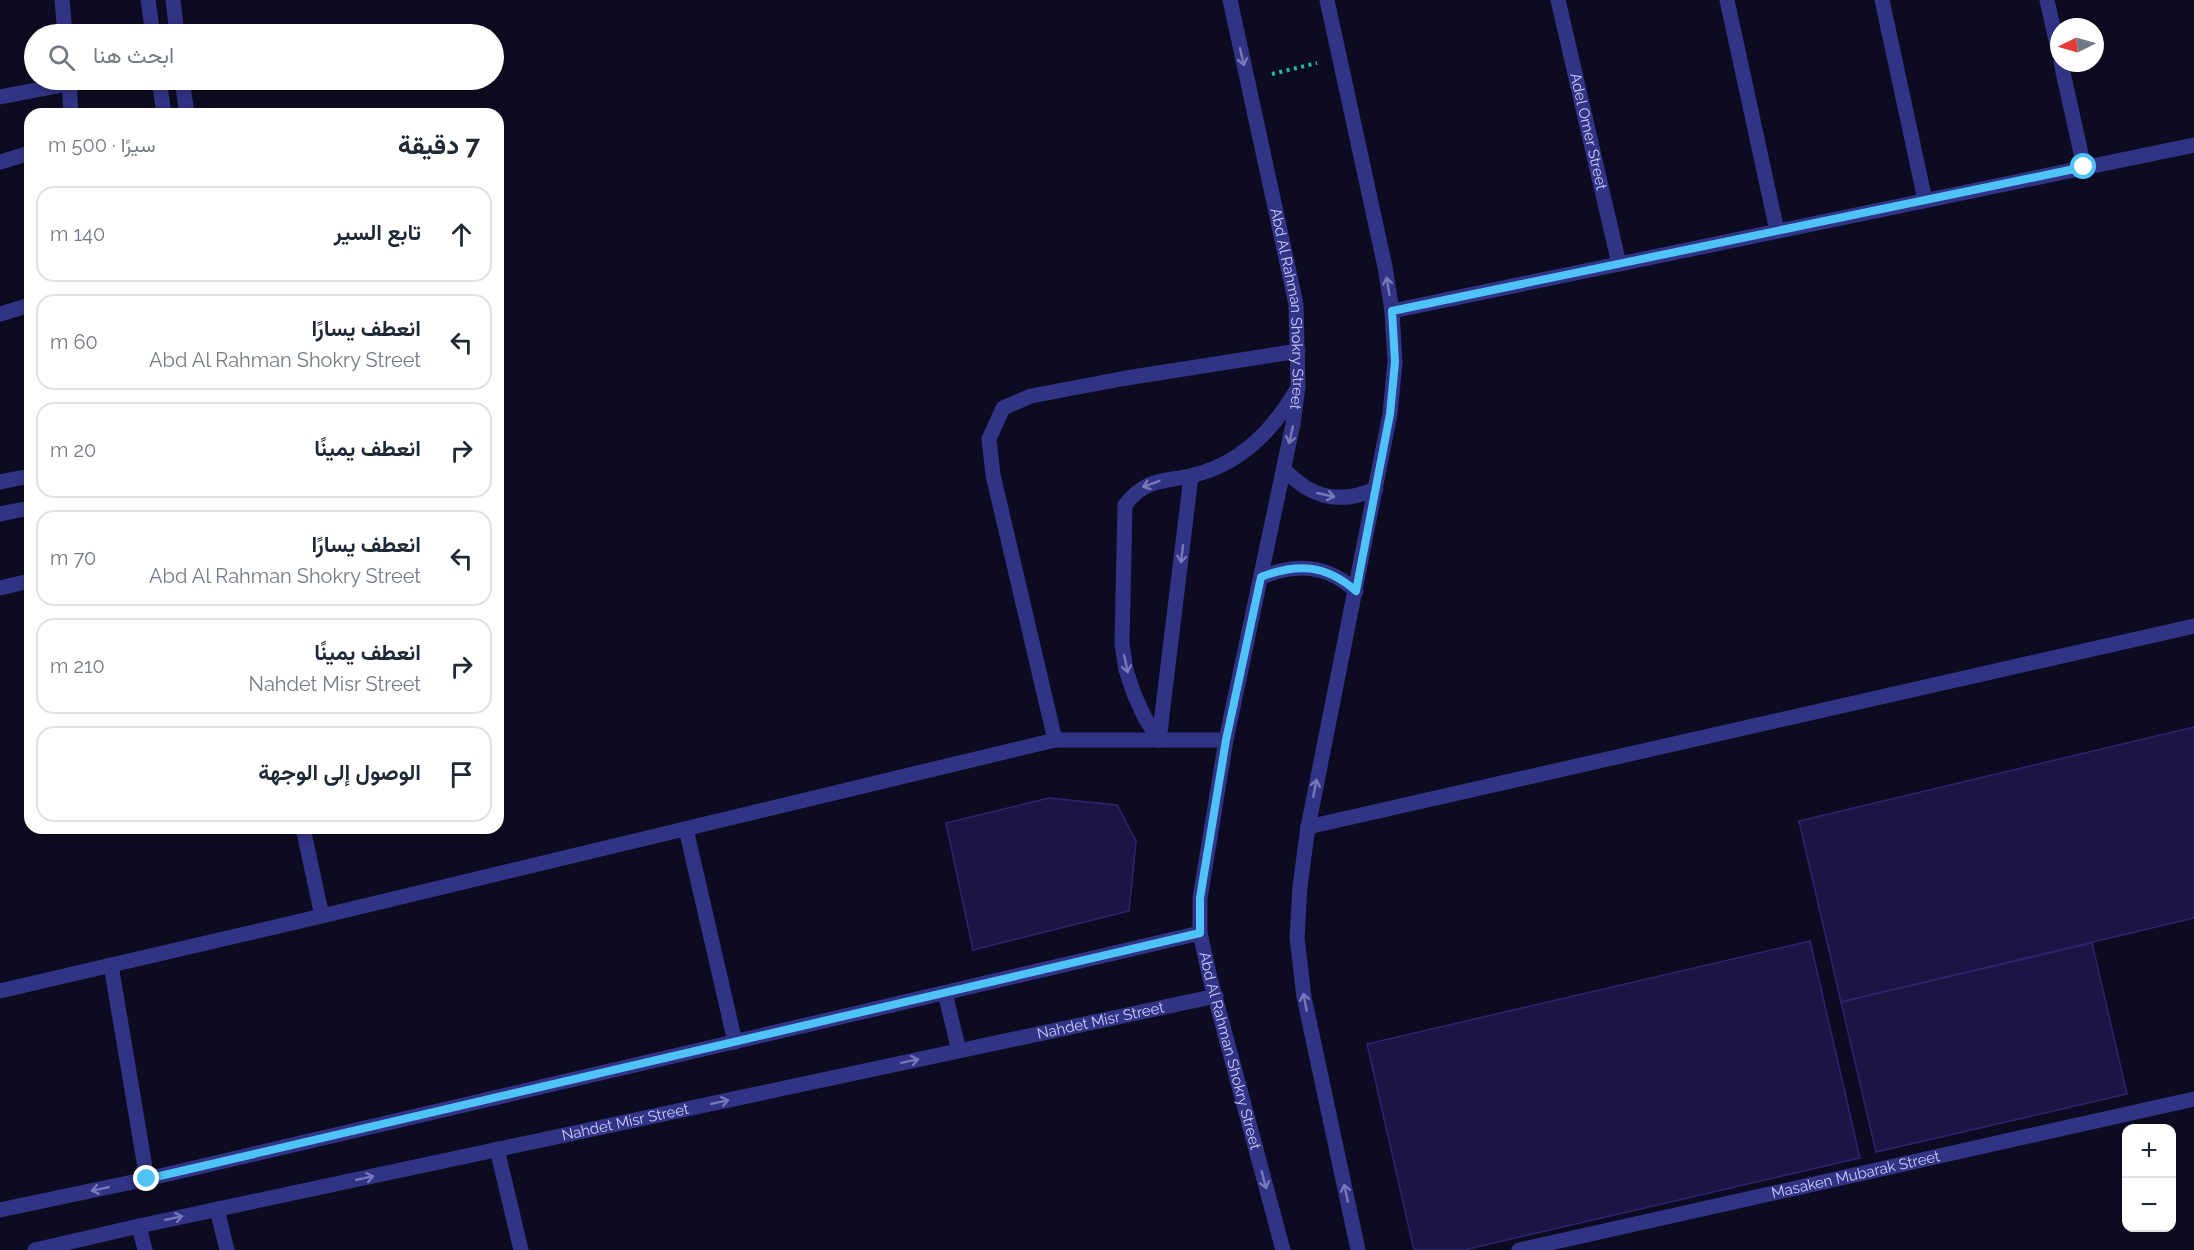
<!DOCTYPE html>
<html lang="ar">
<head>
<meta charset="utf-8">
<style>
	:root { --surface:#fff; --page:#f2f2f3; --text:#1f2937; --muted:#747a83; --line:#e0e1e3 }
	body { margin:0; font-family:Raleway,Vazirmatn,sans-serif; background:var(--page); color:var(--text); direction:rtl }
	.controls { position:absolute; right:18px; bottom:18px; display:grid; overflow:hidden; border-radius:12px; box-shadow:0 3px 9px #0003 }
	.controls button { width:54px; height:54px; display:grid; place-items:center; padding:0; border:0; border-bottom:2px solid var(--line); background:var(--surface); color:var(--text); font:30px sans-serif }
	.compass { position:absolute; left:2050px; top:18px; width:54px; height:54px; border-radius:50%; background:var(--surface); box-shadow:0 3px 9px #0003; rotate:265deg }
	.stop { position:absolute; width:18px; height:18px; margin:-14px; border:4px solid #4fc3f7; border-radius:50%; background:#fff }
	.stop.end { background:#4fc3f7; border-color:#fff; box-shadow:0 2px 6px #0008 }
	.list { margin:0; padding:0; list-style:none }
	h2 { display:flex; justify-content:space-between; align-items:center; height:78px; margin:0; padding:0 24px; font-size:26px }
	h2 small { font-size:20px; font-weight:400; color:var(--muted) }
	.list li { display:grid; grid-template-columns:39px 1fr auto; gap:18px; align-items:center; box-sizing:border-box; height:96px; margin:0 12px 12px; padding:0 12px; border:2px solid var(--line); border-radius:18px }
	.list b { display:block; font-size:22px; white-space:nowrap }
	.list p { margin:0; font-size:20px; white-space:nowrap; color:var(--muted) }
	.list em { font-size:20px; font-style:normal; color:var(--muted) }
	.icon { flex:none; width:33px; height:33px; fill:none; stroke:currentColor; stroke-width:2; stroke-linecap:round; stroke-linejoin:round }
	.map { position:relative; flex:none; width:2194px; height:1250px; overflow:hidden; direction:ltr }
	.search { position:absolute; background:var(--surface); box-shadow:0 3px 9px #0003; left:24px; top:24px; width:480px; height:66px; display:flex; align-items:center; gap:15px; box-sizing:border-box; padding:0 21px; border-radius:33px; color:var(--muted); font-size:22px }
	.panel { position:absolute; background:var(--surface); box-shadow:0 3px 9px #0003; left:24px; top:108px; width:480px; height:726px; border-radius:18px; direction:rtl }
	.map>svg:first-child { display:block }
</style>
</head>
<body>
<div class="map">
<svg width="2194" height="1250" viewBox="0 0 2194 1250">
	<rect width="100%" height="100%" fill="#0d0b21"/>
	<g fill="#1b1543" stroke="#2e2472" stroke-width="1.5">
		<path d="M2194 727V918L1841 1002 1799 821Z"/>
		<path d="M1049 798 1117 805 1136 841 1129 911 973 950 946 823Z"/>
		<path d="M1810 941 1860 1158 1464 1250H1414L1367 1044Z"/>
		<path d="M2092 943 2127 1094 1876 1152 1841 1002Z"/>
	</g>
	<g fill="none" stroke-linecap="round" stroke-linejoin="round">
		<path stroke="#21bca7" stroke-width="4" stroke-dasharray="3 4.5" stroke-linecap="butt" d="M1272 74 1317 63"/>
		<g stroke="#313484" stroke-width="15">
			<path d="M62 0 65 34"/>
			<path d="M148 0 153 34"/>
			<path d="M173 0 177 34"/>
			<path d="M69 80 71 114"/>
			<path d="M159 80 164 114"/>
			<path d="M182 80 187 114"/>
			<path d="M0 97 89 80"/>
			<path d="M0 162 30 153"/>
			<path d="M0 314 30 305"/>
			<path d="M0 482 30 476"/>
			<path d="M0 514 30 508"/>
			<path d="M1159 740 1145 718 1134 694 1126 670 1122 644 1125 505C1145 479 1161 482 1190 476 1240 465 1274 430 1298 387"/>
			<path d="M1159 740 1191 476"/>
		</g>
		<g stroke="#313484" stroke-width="15">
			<path id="s1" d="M1558 0 1619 264"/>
			<path d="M1727 0 1777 231"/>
			<path d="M1882 0 1925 200"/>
			<path d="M2047 0 2059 53"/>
			<path d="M2061 63 2084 167"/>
			<path d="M1392 311 2194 145"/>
			<path d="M0 588 30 581"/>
			<path d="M1055 740 993 475 989 439 1003 408 1031 396 1126 378 1298 351"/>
			<path d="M1308 827 2194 626"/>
			<path d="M303 828 322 916"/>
			<path d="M686 829 735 1042"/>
			<path d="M111 965 147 1179"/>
			<path d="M0 991 322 916 1055 740H1226"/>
			<path d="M497 1149 521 1250"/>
			<path d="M217 1209 227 1250"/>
			<path d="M139 1226 145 1250"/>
			<path id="s2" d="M1519 1250 2194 1099"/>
		</g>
		<g stroke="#313484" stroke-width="15">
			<path id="s3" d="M1230 0 1296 304 1298 387 1293 424 1226 740 1200 898V933L1210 978 1283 1250"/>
			<path d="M1327 0 1385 267 1392 311 1395 362 1390 414 1308 827 1300 886 1297 938 1304 997 1358 1250"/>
			<path d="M1284 469C1311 498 1339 505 1376 489"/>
			<path d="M1261 577C1297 563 1326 564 1356 591"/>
			<path d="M945 993 959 1051"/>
			<path d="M0 1210 147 1179 1200 933"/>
			<path id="s4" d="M35 1250 139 1226 1216 996"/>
		</g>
	</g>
	<defs><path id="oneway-shaft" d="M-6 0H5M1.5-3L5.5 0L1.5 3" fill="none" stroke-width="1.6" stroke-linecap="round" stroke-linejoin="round" transform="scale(1.5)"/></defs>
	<g stroke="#7778bb">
		<use href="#oneway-shaft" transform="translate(1242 57) rotate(77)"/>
		<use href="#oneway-shaft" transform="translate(1388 286) rotate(-99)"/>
		<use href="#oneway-shaft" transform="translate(1291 435) rotate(102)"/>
		<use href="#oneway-shaft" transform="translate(1151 484) rotate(159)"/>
		<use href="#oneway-shaft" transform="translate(1326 495) rotate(13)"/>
		<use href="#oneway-shaft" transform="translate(1182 554) rotate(97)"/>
		<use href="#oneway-shaft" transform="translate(1126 664) rotate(78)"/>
		<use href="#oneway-shaft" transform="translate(1315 788) rotate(-79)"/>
		<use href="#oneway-shaft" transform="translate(1305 1002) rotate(-101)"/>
		<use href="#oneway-shaft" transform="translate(910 1061) rotate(-12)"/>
		<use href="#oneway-shaft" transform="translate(720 1102) rotate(-12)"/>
		<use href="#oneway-shaft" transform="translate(365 1178) rotate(-12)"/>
		<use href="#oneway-shaft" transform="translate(1264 1180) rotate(75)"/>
		<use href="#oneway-shaft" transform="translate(100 1189) rotate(168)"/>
		<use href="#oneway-shaft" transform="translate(1346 1193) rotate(-102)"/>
		<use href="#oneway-shaft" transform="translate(174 1218) rotate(-12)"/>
	</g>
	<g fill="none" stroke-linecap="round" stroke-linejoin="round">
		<path stroke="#4fc3f7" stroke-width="8" d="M147 1179 1200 933V898L1226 740 1261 577C1297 563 1325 564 1356 591L1390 414 1395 362 1392 311 2084 167"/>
	</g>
	<g text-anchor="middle" stroke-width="5" stroke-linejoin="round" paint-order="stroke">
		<g font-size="15" fill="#cccaff" stroke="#0d0b21">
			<text dy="5" stroke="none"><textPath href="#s1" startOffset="135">Adel Omer Street</textPath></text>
			<text dy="5" stroke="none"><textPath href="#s3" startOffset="315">Abd Al Rahman Shokry Street</textPath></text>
			<text dy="5" stroke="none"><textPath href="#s4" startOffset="1090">Nahdet Misr Street</textPath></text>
			<text dy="5" stroke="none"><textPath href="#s3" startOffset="1071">Abd Al Rahman Shokry Street</textPath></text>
			<text dy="5" stroke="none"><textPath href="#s4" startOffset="604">Nahdet Misr Street</textPath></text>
			<text dy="5" stroke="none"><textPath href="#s2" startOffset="345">Masaken Mubarak Street</textPath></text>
		</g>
	</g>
</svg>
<div class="controls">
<button>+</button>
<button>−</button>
</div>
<svg class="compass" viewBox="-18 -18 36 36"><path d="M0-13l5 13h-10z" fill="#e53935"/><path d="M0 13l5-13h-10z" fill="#747a83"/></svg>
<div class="stop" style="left:2084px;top:167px"></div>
<div class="stop end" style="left:147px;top:1179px"></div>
<div class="search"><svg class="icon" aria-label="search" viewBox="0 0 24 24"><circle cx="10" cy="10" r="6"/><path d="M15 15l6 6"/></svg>ابحث هنا</div>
<section class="panel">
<h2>7 دقيقة<small>سيرًا · 500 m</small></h2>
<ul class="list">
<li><svg class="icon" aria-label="ahead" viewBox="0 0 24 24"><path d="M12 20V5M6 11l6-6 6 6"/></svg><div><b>تابع السير</b></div><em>140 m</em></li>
<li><svg class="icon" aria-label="left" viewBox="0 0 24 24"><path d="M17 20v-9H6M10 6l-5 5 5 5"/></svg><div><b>انعطف يسارًا</b><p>Abd Al Rahman Shokry Street</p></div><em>60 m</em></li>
<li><svg class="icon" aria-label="right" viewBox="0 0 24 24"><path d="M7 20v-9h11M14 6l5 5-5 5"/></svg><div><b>انعطف يمينًا</b></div><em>20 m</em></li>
<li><svg class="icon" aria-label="left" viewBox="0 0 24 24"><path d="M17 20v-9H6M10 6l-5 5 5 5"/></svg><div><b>انعطف يسارًا</b><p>Abd Al Rahman Shokry Street</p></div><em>70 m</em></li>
<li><svg class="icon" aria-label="right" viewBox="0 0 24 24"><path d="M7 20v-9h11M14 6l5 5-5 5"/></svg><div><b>انعطف يمينًا</b><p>Nahdet Misr Street</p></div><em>210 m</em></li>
<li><svg class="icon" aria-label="arrive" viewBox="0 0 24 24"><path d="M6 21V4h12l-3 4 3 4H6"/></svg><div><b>الوصول إلى الوجهة</b></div></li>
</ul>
</section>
</div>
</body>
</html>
